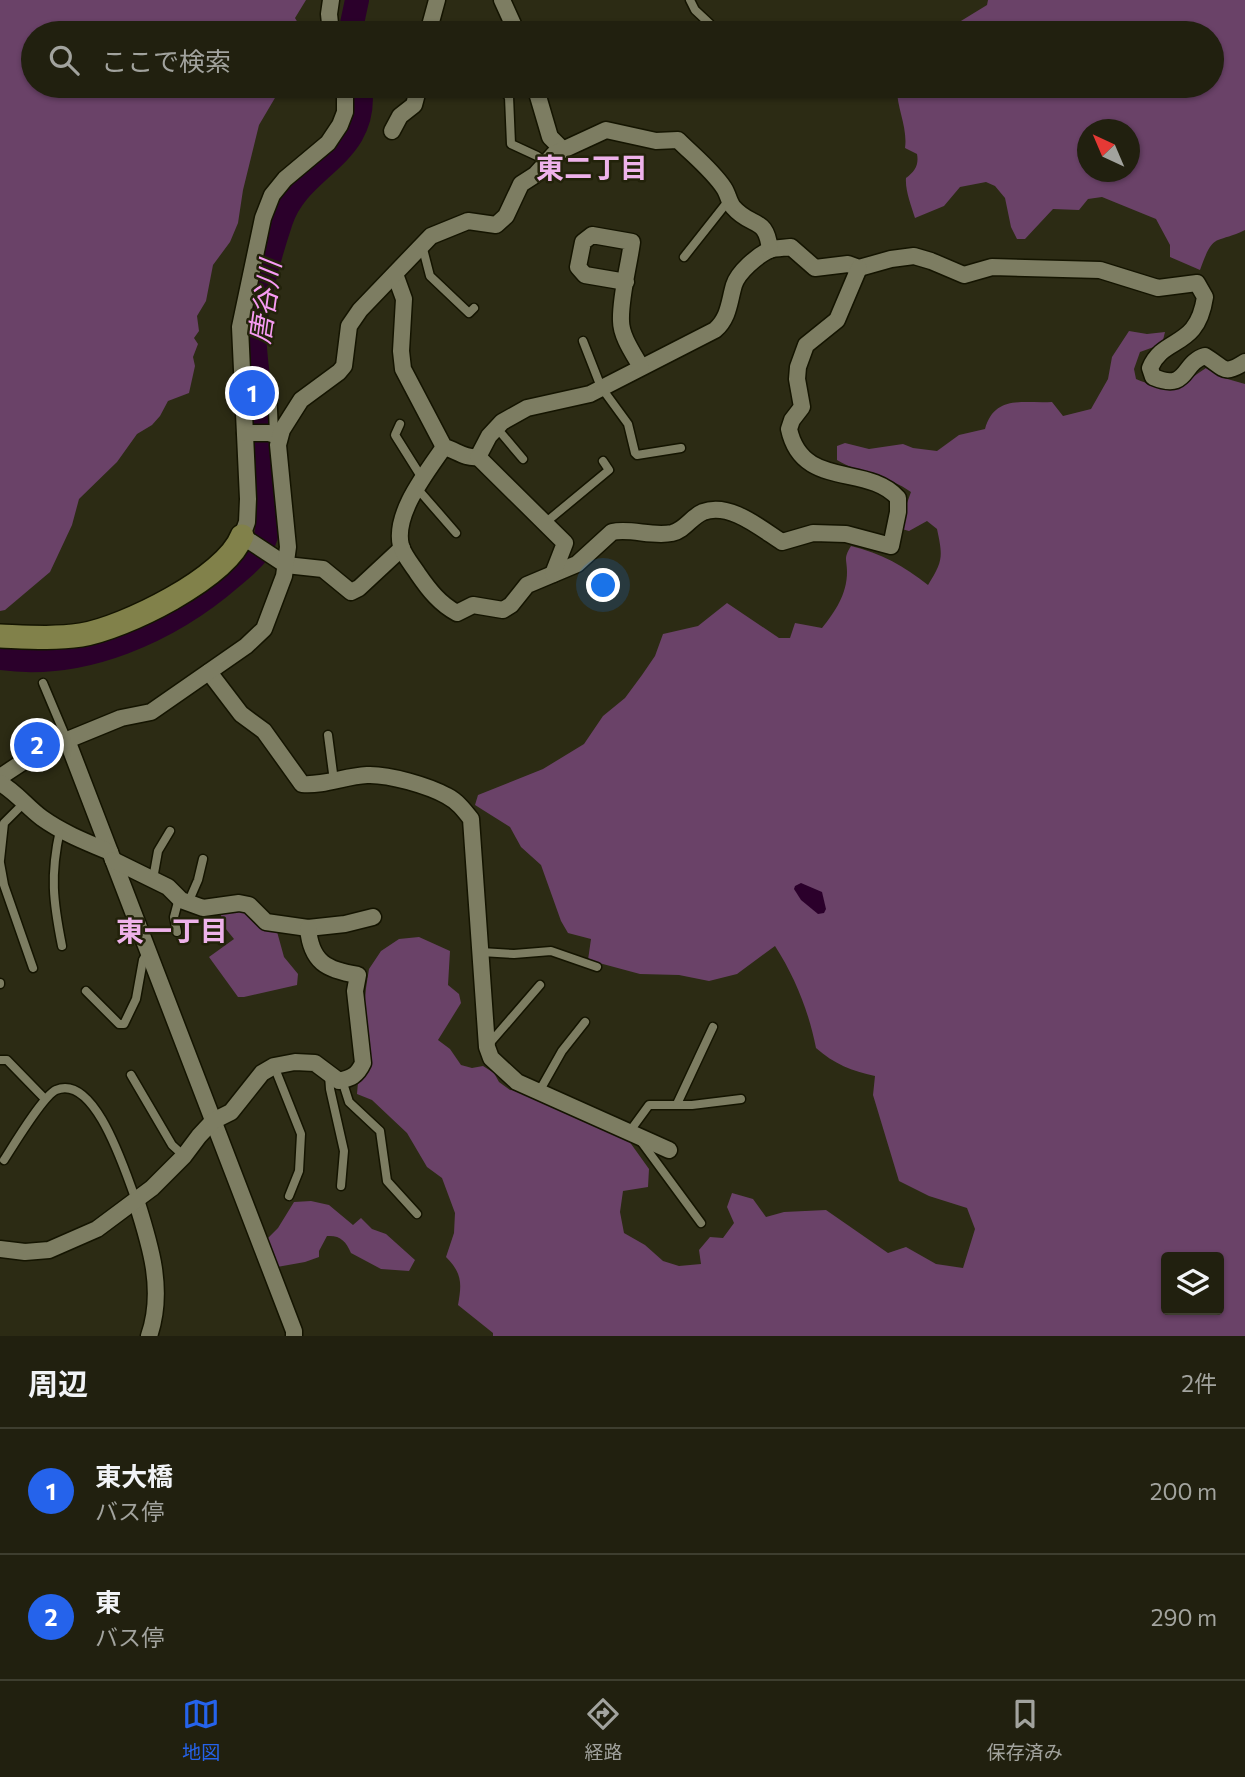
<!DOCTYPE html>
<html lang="ja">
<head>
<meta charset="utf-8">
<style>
	:root { --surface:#21200f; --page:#292818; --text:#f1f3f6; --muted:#a2a39e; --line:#3e3e2f; --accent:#2563eb }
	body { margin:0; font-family:Commissioner,"Noto Sans JP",sans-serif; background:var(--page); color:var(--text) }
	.controls { position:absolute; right:21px; bottom:21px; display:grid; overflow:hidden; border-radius:7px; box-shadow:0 2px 5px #0004 }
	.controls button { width:63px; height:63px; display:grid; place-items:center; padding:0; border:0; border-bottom:2px solid var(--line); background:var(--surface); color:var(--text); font:35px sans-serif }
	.compass { position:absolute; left:1077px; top:119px; width:63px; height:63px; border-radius:50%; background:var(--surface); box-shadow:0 2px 5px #0004; rotate:316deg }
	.you { position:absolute; left:604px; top:586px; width:24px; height:24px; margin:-18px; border:5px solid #fff; border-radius:50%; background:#1a73e8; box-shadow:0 0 0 10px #1a73e833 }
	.badge { display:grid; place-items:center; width:46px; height:46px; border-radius:50%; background:var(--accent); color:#fff; font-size:23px; font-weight:700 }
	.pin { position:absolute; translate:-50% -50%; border:4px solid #fff; box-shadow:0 2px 7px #0006 }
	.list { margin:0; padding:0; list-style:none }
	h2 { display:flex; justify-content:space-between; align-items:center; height:91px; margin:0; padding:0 28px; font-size:30px }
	h2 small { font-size:23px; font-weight:400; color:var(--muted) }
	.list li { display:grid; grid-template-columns:46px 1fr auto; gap:21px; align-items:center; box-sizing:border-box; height:126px; padding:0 28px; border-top:2px solid var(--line) }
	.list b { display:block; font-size:26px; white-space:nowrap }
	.list p { margin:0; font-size:23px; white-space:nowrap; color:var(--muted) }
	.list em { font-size:23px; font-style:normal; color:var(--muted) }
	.icon { flex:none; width:38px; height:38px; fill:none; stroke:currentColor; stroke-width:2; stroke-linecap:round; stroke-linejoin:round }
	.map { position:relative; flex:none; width:1245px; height:1336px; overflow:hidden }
	.search { position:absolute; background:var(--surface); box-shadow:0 2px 5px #0004; left:21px; right:21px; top:21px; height:77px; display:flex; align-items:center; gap:18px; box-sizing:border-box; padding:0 24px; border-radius:38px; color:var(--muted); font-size:26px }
	.sheet { height:343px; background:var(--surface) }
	nav { display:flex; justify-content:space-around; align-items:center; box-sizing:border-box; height:98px; border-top:2px solid var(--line); background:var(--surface); font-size:19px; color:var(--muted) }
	nav a { display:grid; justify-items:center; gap:4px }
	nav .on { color:var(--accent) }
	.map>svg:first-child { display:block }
</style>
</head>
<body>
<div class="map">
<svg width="1245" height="1336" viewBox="0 0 1245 1336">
	<rect width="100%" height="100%" fill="#2c2b14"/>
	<g fill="#6a4268" fill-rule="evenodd">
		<path d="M0 0H306L295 18 304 33H33V86H282L259 125 243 190 238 223 230 242 213 265 206 301 197 316 199 331 194 338 198 344 193 357 195 366 189 393 168 401 160 416 152 425 137 434 117 462 79 499 72 525 50 572 5 610 0 611Z"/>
		<path d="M988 0H1245V230C1214 245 1214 231 1200 270L1170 257V245L1156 219 1102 197 1088 199 1079 210 1053 209 1025 239H1017L1011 227 1005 198 995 186 986 182 960 187 944 206 915 218C911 205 905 190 906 178 915 171 919 165 917 154L905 148C908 127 896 107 897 86H1212V33H890L896 22 922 25 956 24 987 5ZM1088 130H1130V172H1088Z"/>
		<path d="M1129 331 1147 334 1165 332 1162 344 1140 352 1134 369 1136 379C1170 393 1177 388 1206 368L1224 378 1245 384V1336H493V1333L458 1305C462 1283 462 1273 446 1257L454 1233 455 1213 442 1178 427 1167 407 1133 372 1100 357 1094 366 988 369 969 381 951 399 939 419 937 450 951 448 985 459 994 461 1003 438 1040 450 1049 461 1065 472 1068 483 1066 494 1073 499 1082 510 1090 522 1091 564 1112 587 1120 629 1141 649 1169 648 1187 623 1191 620 1212 624 1233 645 1245 663 1261 679 1266 701 1264 699 1250 710 1237 723 1238 734 1223 727 1207 732 1193 753 1199 766 1217 784 1212 826 1210 888 1253 906 1247 936 1264 963 1268 975 1229 967 1208 929 1196 899 1181 873 1095 875 1076C852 1071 834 1064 816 1048 809 1012 795 977 775 946L737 974 709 981 679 975 640 974 588 960 591 939 568 933 561 921 541 865 521 847 510 827 475 805 478 795 543 769 584 744 603 716 625 698 642 675 655 656 663 634 698 626 727 603 779 638H790L795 623 822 628C835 612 847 594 847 572 847 559 843 559 851 546 881 553 904 566 928 585 943 561 943 557 937 529L927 521 909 531 898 528 911 492C889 476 860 474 837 460V446L845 443 869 449 903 444 913 448 937 451 959 435 985 429C995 394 1024 404 1052 402L1063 416 1091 409 1108 379 1112 357ZM1166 1257H1219V1310H1166Z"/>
		<path d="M240 906 276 928 284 957 298 974 297 985 244 997H238L209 957 234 939 221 923V909Z"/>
		<path d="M311 1201 329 1205 353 1225 361 1218 372 1229 386 1234 415 1260 409 1271 381 1269 351 1253C346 1241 340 1235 327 1236L319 1251V1257L305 1262 277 1267 263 1243 278 1228 294 1202Z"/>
	</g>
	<path fill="#2b002b" d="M801 883 822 892 826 909 824 913 818 914 801 900 794 889 795 886Z"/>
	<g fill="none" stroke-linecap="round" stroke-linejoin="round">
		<g stroke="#2b002b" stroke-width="24">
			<path d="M350 33 357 0"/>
			<path d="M0 658C83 670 170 631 232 577 247 564 264 552 267 531 266 490 265 450 262 409 260 385 252 347 255 324 260 290 270 254 281 221 299 165 370 157 360 86"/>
		</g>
		<g stroke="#141400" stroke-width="11">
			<g id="lane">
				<path d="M690 0 695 10 710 24 711 33"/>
				<path d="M499 86 509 97 511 144 537 156 546 163"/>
				<path d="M422 245 430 276 469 313 474 308"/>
				<path d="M684 257 729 200"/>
				<path d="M583 341 601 387 628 424 635 453 637 455 681 448"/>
				<path d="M272 386 274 434"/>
				<path d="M400 424 395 435 422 478"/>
				<path d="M496 427 523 459"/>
				<path d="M416 487 456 533"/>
				<path d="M545 523 609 470 603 461"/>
				<path d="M43 683 67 740"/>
				<path d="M328 735 334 781"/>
				<path d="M60 830C50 875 53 901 62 946"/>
				<path d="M0 860 4 823 24 803"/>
				<path d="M0 863 4 885 33 968"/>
				<path d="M153 879 158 851 170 831"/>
				<path d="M188 903 198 880 203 859"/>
				<path d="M177 932 174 917 179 898"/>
				<path d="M481 952 514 954 551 951 597 967"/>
				<path d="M0 983V984"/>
				<path d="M86 991 119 1024H124L136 999 143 960 147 953"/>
				<path d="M489 1044 540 985"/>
				<path d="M0 1060H7L45 1099"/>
				<path d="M274 1066 301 1134 299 1171 289 1196"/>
				<path d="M131 1075 172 1145 184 1156"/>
				<path d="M329 1075 330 1089 344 1151 341 1186"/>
				<path d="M342 1080 349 1102 380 1131 387 1181 417 1214"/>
				<path d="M540 1090 562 1051 585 1022"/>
				<path d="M677 1104 713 1027"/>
				<path d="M630 1131 649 1105H692L741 1099"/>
				<path d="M640 1140 701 1223"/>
				<path d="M4 1160C13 1146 43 1096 56 1090 96 1073 126 1175 136 1200"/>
			</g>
		</g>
		<g stroke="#141400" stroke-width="19">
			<g id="street">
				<path d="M331 0 329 14 331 33"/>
				<path d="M502 0 517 33"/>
				<path d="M428 33 437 0"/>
				<path d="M345 86V112L340 125 328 143 285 179 272 195 263 218 240 327 248 499 247 522 242 536 286 565 323 569 351 592 359 588 402 548"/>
				<path d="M535 86 550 137 563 150"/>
				<path d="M392 131 400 116 414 105 419 86"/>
				<path d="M395 274 404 299 401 351 403 369 444 447C456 450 465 459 478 457L489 436 502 422 527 408 590 394 715 330C729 318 729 302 734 285 738 272 757 256 769 250 775 248 785 248 791 247L815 268 848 264 859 268 891 259 914 256 931 261 964 275 992 267 1100 270 1158 288 1197 283 1205 297C1197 350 1164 335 1150 368L1153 377C1189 392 1181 363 1205 356 1225 368 1223 376 1245 362"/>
				<path d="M626 282 585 275 578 267 583 242 592 235 632 242C629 265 620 298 621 321 621 336 633 353 641 367"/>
				<path d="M245 433H269L279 436"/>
				<path d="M444 447C427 472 393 514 401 546 404 556 413 566 418 574 429 590 440 604 457 613L473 605 503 610 511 605 527 585 577 564 612 532C631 528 652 537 672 533 685 530 691 517 703 512 730 502 760 528 782 542L813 533 846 534 891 546 898 512V498C867 463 802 490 789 429L792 420 802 407 797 379 798 367 806 345 837 320 859 268"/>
				<path d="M478 457 565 543 553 574"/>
				<path d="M209 672 241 714 264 731 302 784C324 786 345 776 367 775 389 774 429 786 447 796 457 801 464 810 471 819L487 1047 491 1058 517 1082 669 1150"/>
				<path d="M67 740 294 1331V1336"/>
				<path d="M0 777 38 752 121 718 151 712 246 646 264 629 284 576 288 547 278 445 282 430 301 400 339 372 344 366 349 326 360 310 431 236 468 221 496 225 506 216 521 184 535 175 554 154 606 130 656 141 678 140C693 155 712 170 724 188 728 194 729 202 733 207 752 229 766 215 770 250"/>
				<path d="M0 783C16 792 27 807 42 818 63 833 86 842 110 852"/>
				<path d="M113 860 168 887 181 900 203 908 239 903 249 905 266 922 308 928 345 924 373 917"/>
				<path d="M136 1200C150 1244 165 1290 149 1336"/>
				<path d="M0 1249 25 1252 49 1250 97 1229 152 1188 184 1156 199 1136 213 1121 231 1112 262 1073 274 1066 295 1062 315 1063 339 1081C351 1078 357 1076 363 1063L355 991 358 975C326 970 311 962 308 928"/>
			</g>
		</g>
		<g stroke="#141400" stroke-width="26">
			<path id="secondary" d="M0 636C27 637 54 639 81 635 124 628 226 578 242 536"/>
		</g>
		<use href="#lane" stroke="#7d7d62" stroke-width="8"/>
		<use href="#street" stroke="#7d7d62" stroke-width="16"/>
		<use href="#secondary" stroke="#81814a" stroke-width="23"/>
	</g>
	<g text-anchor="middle" stroke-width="5" stroke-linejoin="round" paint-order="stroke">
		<g font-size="28" font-weight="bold" fill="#eeb2ea" stroke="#22220a">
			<text x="592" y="178">東二丁目</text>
			<text x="172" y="941">東一丁目</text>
		</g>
		<g font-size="28" font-style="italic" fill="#f79bf3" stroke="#22220a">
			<text transform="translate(265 302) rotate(-82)" y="10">唐谷川</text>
		</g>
	</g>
</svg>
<div class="controls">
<button><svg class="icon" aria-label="layers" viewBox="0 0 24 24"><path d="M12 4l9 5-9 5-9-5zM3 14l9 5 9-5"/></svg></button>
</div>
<svg class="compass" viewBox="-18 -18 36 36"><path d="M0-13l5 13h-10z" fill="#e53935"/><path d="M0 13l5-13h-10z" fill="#a2a39e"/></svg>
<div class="you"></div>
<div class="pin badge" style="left:252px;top:393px">1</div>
<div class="pin badge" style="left:37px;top:745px">2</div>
<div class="search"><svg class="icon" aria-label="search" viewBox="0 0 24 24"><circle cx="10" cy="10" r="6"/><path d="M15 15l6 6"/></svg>ここで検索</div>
</div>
<section class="sheet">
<h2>周辺<small>2件</small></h2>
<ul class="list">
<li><span class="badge">1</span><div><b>東大橋</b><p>バス停</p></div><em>200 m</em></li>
<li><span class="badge">2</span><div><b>東</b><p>バス停</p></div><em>290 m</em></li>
</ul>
</section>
<nav>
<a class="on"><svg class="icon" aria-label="map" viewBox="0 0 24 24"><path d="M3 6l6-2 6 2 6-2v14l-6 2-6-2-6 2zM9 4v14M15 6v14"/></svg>地図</a>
<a><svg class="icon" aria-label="directions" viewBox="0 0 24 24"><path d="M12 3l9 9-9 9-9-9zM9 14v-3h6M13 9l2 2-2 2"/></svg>経路</a>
<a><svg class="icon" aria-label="saved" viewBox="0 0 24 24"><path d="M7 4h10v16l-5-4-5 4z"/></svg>保存済み</a>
</nav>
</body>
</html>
